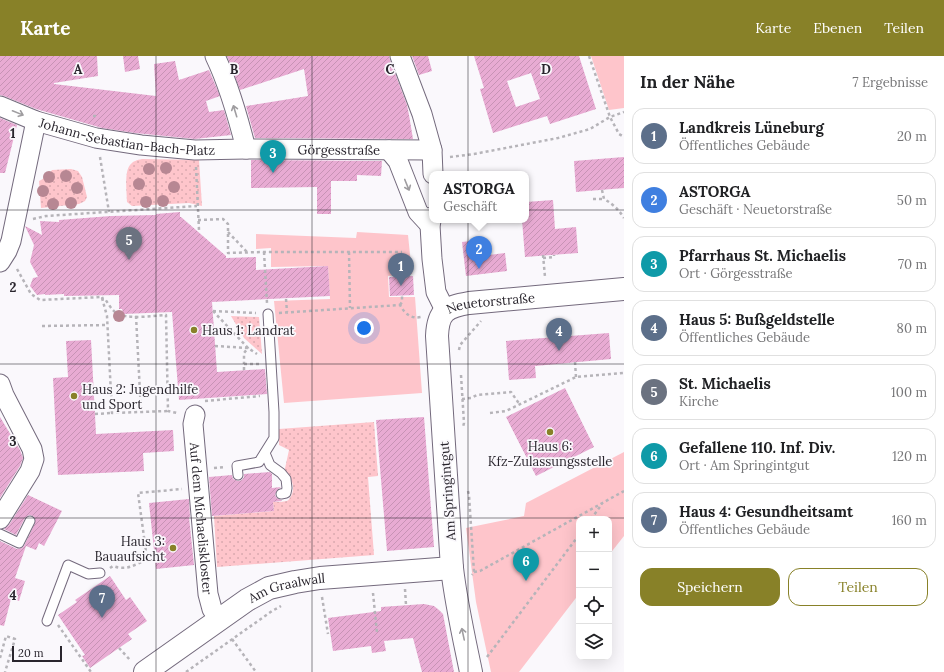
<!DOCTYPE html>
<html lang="de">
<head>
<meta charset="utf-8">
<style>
	:root { --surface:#fff; --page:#f2f2f2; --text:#202124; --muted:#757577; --line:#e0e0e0; --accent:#888128 }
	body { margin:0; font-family:Lora,serif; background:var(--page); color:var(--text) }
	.controls { position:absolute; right:12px; bottom:12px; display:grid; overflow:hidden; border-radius:8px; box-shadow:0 4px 16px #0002 }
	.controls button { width:36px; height:36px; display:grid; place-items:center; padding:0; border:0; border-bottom:1px solid var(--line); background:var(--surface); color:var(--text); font:20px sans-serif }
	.scale { position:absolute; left:12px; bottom:10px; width:50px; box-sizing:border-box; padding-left:4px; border:2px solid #29252d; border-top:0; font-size:11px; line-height:14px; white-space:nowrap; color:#29252d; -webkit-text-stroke:3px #faf8fc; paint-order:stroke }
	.you { position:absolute; left:364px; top:272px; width:14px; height:14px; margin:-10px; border:3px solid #fff; border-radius:50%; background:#1a73e8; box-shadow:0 0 0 6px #1a73e833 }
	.badge { display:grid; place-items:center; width:26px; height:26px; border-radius:50%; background:var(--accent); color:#fff; font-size:13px; font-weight:700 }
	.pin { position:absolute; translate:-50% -33px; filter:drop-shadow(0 1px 2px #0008) }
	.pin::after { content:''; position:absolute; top:21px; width:14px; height:12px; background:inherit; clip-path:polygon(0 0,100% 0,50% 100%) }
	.popup { position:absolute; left:429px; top:115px; width:100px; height:52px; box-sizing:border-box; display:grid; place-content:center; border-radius:8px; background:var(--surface); filter:drop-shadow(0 1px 3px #0005); font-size:13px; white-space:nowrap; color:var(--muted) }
	.popup b { font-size:15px; color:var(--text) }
	.popup::after { content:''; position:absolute; left:50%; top:100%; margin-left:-8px; border:8px solid transparent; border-top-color:var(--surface) }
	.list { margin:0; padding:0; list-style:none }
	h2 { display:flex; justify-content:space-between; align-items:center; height:52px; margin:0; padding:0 16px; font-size:17px }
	h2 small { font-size:13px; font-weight:400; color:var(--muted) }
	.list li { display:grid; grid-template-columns:26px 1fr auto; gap:12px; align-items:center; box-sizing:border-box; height:56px; margin:0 8px 8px; padding:0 8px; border:1px solid var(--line); border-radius:12px }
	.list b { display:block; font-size:15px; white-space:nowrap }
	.list p { margin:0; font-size:13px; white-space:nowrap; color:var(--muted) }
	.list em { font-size:13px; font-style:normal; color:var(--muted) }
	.actions { display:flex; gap:8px; padding:12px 16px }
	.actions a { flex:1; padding:9px 0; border:1px solid var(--accent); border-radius:12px; text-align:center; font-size:14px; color:var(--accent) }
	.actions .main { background:var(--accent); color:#fff }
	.icon { flex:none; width:22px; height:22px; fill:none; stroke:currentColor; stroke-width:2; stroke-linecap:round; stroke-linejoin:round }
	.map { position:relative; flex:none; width:624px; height:616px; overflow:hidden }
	header { display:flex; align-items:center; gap:24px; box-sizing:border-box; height:56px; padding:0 20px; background:var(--accent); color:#fff }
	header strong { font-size:19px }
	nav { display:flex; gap:22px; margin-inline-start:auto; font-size:14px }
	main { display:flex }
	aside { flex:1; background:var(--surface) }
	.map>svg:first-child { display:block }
</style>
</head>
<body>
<header>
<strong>Karte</strong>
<nav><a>Karte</a><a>Ebenen</a><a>Teilen</a></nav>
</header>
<main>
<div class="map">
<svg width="624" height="616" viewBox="0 0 624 616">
	<defs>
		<pattern id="grass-dots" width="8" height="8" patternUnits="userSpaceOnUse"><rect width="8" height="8" fill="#fec5cb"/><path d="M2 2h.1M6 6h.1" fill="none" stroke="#daa9af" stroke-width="1.8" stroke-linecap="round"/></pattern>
		<pattern id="building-hatch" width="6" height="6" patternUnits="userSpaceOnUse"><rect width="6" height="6" fill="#e8abd3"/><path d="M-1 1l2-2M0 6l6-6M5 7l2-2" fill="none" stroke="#c793b5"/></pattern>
	</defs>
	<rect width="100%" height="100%" fill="#faf8fc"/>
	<g fill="url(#grass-dots)">
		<path d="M142 103 199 104 202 150 189 147 132 150 127 146C127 137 124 116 130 109 133 105 137 104 142 103Z"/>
		<path d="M71 113 78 115 82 121 87 141 85 145 79 148 41 152 39 125C45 122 48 120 52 114Z"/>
		<path d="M231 260 259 261 262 298 244 282Z"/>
		<path d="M374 366 378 420 368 421 374 499 217 511 214 460 274 455 273 446C277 446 283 446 287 445 293 441 295 430 291 424 290 421 287 419 284 417L289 394 279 389V373Z"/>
	</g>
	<g fill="#fec5cb">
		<path d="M591 0H624V52L609 54Z"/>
		<path d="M357 176 408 179 412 218 388 220 389 241H415L422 337 284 347 274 245 330 243 328 210 271 211V192L256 193V178L356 182Z"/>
		<path d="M624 396V480L609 499V463H579V538L519 616H491L476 546 466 472 524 460 526 447Z"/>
	</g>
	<g fill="url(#building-hatch)" fill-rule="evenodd">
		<path d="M0 0H97L98 20 54 27V28L156 40 154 8 175 5 179 24 209 14 220 40 206 45 209 56 224 54 231 79 195 83 135 77 102 72 36 53 4 40 0 39Z"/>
		<path d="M123 0H138L140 13 125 16Z"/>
		<path d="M227 0H389L390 4 407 49 409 59 413 83 255 82 246 50 308 40 304 13 240 34Z"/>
		<path d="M412 0H428L432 15 419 19Z"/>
		<path d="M474 0H579L596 53 550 68 547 60 493 77 480 33 484 32ZM531 17 540 43 516 51 507 25Z"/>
		<path d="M0 62 17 69 5 117H0Z"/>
		<path d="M624 101V132L576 136 574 105Z"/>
		<path d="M251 104 382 105 381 120 357 119V125H331V158H317V131L251 132Z"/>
		<path d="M553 144 555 173 576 171 578 197 525 201 522 164H526V146Z"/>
		<path d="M180 156V161H181L226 200V202L256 201V214L328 210 330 240 212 246 217 316 265 313 267 338 179 344 172 256 123 258 122 253H119V239L64 240V238L45 239V238L37 239 30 230 33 222 38 221 30 206 34 189 25 170 42 179 40 165 59 166V164L111 160 156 159V158Z"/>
		<path d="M479 184 481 200 505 197 507 215 466 220 462 186Z"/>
		<path d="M413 220 414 239 390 240 389 221Z"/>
		<path d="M609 277 611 303 535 310 536 322 509 324 506 285Z"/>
		<path d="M91 284 96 378 173 374 174 395 143 397 144 415 58 419 53 322 68 321 66 285Z"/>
		<path d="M565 332 594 391 536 420 506 361Z"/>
		<path d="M0 361 20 394 23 402 20 410 0 442Z"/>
		<path d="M424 361 434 491 387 495 376 364Z"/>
		<path d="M270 416 272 418V432L281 431 277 434 275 439 277 442 281 444 282 445 273 446 274 455 212 460 209 421 232 419 233 423 238 425 242 424 244 421V418Z"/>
		<path d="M28 439 62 455 44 490 39 487 36 494 26 490 15 522 25 525 19 545 11 543 4 570 0 569V485L17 493 22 492 24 490 35 467V462L33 460 29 459 25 462 16 479 4 473 9 469Z"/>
		<path d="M189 443 190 461H189L194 509 156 513 149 447Z"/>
		<path d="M110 520 126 544 130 541 147 565 128 578 132 583 90 612 82 600 85 599 58 559 77 546 75 544Z"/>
		<path d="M424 548 434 550 439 554 443 558 454 616H422L413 582 384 585 386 595 372 597 371 590 333 595 328 562 381 555V551Z"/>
	</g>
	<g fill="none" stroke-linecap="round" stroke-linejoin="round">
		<g stroke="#746a7d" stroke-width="11">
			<g id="lane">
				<path d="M265 397 270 409 281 417 286 423 287 432 286 437 281 438"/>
				<path d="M238 419 237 410 259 406 274 382V356L268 258"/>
				<path d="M0 478 19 487 30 465"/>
				<path d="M47 565 68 509 88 518 100 517"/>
			</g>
		</g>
		<g stroke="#746a7d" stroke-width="21">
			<g id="street">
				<path d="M215 0C229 29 238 61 246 93"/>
				<path d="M400 0 422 58 432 94 433 118"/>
				<path id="s1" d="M0 50 36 65 96 82 141 89 195 94 246 93 432 94"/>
				<path d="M389 94 398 105 418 156 430 169"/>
				<path d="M432 161 430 169 432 203 436 236 445 254"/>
				<path d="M0 206 7 195 11 185 36 65"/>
				<path d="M0 328 4 339 32 393 34 403 30 415 0 463"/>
				<path id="s2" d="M195 359 193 368 208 538 212 553 219 563"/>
			</g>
		</g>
		<g stroke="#746a7d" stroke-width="24">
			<g id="secondary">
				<path id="s3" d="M145 616 247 544 269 532 295 526 320 522 452 512"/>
				<path id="s4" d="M471 616C464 582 456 547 452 512L437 280C438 255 446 251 469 247L624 233"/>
			</g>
		</g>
		<g stroke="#b6b4b9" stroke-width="2.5" stroke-dasharray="3 3" stroke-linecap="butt">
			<path d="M589 0 610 61 619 78 624 81"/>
			<path d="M93 60H99"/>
			<path d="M100 101 109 156"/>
			<path d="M450 101 474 98 558 82 590 73 610 61 624 56"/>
			<path d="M196 111 199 174"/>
			<path d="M602 134 604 143C613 148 619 154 624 162"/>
			<path d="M593 143H604"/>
			<path d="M33 163 46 160 197 150"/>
			<path d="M198 164 223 163 228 168V197L264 196H402"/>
			<path d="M228 176 247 196"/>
			<path d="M264 196 267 247"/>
			<path d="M349 196 350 252"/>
			<path d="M543 199 545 221"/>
			<path d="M543 202 554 201V199"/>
			<path d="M17 213 31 238 40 244 102 241"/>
			<path d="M102 241 103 243H105C108 247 111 253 115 256 125 264 153 260 166 259L168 355 177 357"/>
			<path d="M102 242 107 260 112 357 168 355"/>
			<path d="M286 243 287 256"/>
			<path d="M400 249 402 246V240"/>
			<path d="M213 255 256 257"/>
			<path d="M213 255 248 292 244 297V308"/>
			<path d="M115 256 117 262 119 264H122L123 260"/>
			<path d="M279 257 400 249C405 258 411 263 421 261"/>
			<path d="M136 260 141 356"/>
			<path d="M42 270 108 269"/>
			<path d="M215 290 248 292 257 298"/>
			<path d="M459 294 460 289 481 265"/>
			<path d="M575 306 576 321"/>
			<path d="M244 314V308H260"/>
			<path d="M461 319 464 367 463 371"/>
			<path d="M462 343 471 342 477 339 511 336 520 349"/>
			<path d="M205 345 260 340"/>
			<path d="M490 357 506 355 576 321 624 317"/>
			<path d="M95 358 112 357"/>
			<path d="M214 412 225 411"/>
			<path d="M468 435 469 439 474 516 472 519"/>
			<path d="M591 463 602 448"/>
			<path d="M110 512 113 510C127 515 135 509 147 503L138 437 182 433"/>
			<path d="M474 516 480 515 624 435"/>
			<path d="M405 533 406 549"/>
			<path d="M373 537 377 577"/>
			<path d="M322 541 328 578"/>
			<path d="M58 569 91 616"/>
			<path d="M232 583 256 616"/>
			<path d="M119 592 131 605"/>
			<path d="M487 601 579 479"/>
			<path d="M0 602 6 580 15 583 5 616"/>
			<path d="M186 616 272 555 281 550"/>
		</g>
		<use href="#lane" stroke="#fff" stroke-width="9"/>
		<use href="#street" stroke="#fff" stroke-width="19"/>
		<use href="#secondary" stroke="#fff" stroke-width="22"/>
	</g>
	<g fill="#b78793">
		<circle cx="166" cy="112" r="6"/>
		<circle cx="149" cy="113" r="6"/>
		<circle cx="66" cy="120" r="6"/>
		<circle cx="49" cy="121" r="6"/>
		<circle cx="139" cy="128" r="6"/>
		<circle cx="174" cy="131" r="6"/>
		<circle cx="77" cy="132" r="6"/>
		<circle cx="43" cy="135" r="6"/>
		<circle cx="163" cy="145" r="6"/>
		<circle cx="146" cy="146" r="6"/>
		<circle cx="71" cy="147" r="6"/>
		<circle cx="53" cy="148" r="6"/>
		<circle cx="119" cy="260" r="6"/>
	</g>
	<defs><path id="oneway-shaft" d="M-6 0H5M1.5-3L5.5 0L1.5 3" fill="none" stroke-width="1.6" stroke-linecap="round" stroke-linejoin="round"/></defs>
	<g stroke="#9f9da0">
		<use href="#oneway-shaft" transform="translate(235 55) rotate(-107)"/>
		<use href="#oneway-shaft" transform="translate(18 57) rotate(22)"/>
		<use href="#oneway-shaft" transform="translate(407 129) rotate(68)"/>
		<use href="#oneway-shaft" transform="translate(463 578) rotate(-102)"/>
	</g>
	<path fill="none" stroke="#29252d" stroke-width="1" stroke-opacity="0.55" d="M156 0V616M312 0V616M468 0V616M0 154H624M0 308H624M0 462H624"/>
	<g fill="#888128" stroke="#faf8fc" stroke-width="1.5">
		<circle cx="194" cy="274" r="4"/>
		<circle cx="74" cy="340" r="4"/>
		<circle cx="550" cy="376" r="4"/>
		<circle cx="173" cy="492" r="4"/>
	</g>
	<g text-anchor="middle" stroke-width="3.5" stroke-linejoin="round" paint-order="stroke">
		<g font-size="13" fill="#29252d" stroke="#faf8fc">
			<text dy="5" stroke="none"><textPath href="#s1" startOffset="132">Johann-Sebastian-Bach-Platz</textPath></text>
			<text dy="5" stroke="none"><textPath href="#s1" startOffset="345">Görgesstraße</textPath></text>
			<text dy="5" stroke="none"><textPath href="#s4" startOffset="412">Neuetorstraße</textPath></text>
			<text transform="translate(447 435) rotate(-94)" y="5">Am Springintgut</text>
			<text dy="5" stroke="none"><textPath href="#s2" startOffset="104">Auf dem Michaeliskloster</textPath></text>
			<text dy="5" stroke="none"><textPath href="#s3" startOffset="167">Am Graalwall</textPath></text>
		</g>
		<g font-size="13" fill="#29252d" stroke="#faf8fc" text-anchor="start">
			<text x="202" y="279">Haus 1: Landrat</text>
			<text x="82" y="338">Haus 2: Jugendhilfe<tspan x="82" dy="15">und Sport</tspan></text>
			<text x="550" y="395" text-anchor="middle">Haus 6:<tspan x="550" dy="15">Kfz-Zulassungsstelle</tspan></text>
			<text x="165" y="490" text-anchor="end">Haus 3:<tspan x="165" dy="15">Bauaufsicht</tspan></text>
		</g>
	</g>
	<g font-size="13" text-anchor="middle" font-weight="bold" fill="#29252d" stroke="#faf8fc" stroke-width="3.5" stroke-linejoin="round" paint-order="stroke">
		<text x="78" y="18">A</text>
		<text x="234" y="18">B</text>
		<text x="390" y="18">C</text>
		<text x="546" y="18">D</text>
		<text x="13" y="82">1</text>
		<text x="13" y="236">2</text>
		<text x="13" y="390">3</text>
		<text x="13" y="544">4</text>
	</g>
</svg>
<div class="controls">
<button>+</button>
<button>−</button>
<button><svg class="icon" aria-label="locate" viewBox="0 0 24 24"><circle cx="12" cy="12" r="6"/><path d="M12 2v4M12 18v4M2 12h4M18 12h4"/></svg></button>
<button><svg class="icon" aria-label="layers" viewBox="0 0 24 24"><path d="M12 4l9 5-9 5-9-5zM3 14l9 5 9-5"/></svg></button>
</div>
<div class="scale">20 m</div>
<div class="you"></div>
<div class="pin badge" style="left:401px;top:230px;background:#5c6f8a">1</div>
<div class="pin badge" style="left:479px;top:213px;background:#3f7fe0">2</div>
<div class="popup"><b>ASTORGA</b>Geschäft</div>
<div class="pin badge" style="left:273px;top:117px;background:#0f9aa8">3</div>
<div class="pin badge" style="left:559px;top:295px;background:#5c6f8a">4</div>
<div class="pin badge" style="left:129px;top:204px;background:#6b7280">5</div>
<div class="pin badge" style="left:526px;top:525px;background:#0f9aa8">6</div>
<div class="pin badge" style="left:102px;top:562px;background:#5c6f8a">7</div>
</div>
<aside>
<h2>In der Nähe<small>7 Ergebnisse</small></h2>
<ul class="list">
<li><span class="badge" style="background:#5c6f8a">1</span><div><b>Landkreis Lüneburg</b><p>Öffentliches Gebäude</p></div><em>20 m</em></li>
<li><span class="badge" style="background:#3f7fe0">2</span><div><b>ASTORGA</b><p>Geschäft · Neuetorstraße</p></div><em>50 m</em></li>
<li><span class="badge" style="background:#0f9aa8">3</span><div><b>Pfarrhaus St. Michaelis</b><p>Ort · Görgesstraße</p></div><em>70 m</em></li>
<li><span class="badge" style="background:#5c6f8a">4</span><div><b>Haus 5: Bußgeldstelle</b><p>Öffentliches Gebäude</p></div><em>80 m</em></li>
<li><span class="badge" style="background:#6b7280">5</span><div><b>St. Michaelis</b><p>Kirche</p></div><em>100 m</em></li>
<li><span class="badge" style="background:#0f9aa8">6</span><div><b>Gefallene 110. Inf. Div.</b><p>Ort · Am Springintgut</p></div><em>120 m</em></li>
<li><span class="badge" style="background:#5c6f8a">7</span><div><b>Haus 4: Gesundheitsamt</b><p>Öffentliches Gebäude</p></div><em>160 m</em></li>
</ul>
<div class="actions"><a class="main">Speichern</a><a>Teilen</a></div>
</aside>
</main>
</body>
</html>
